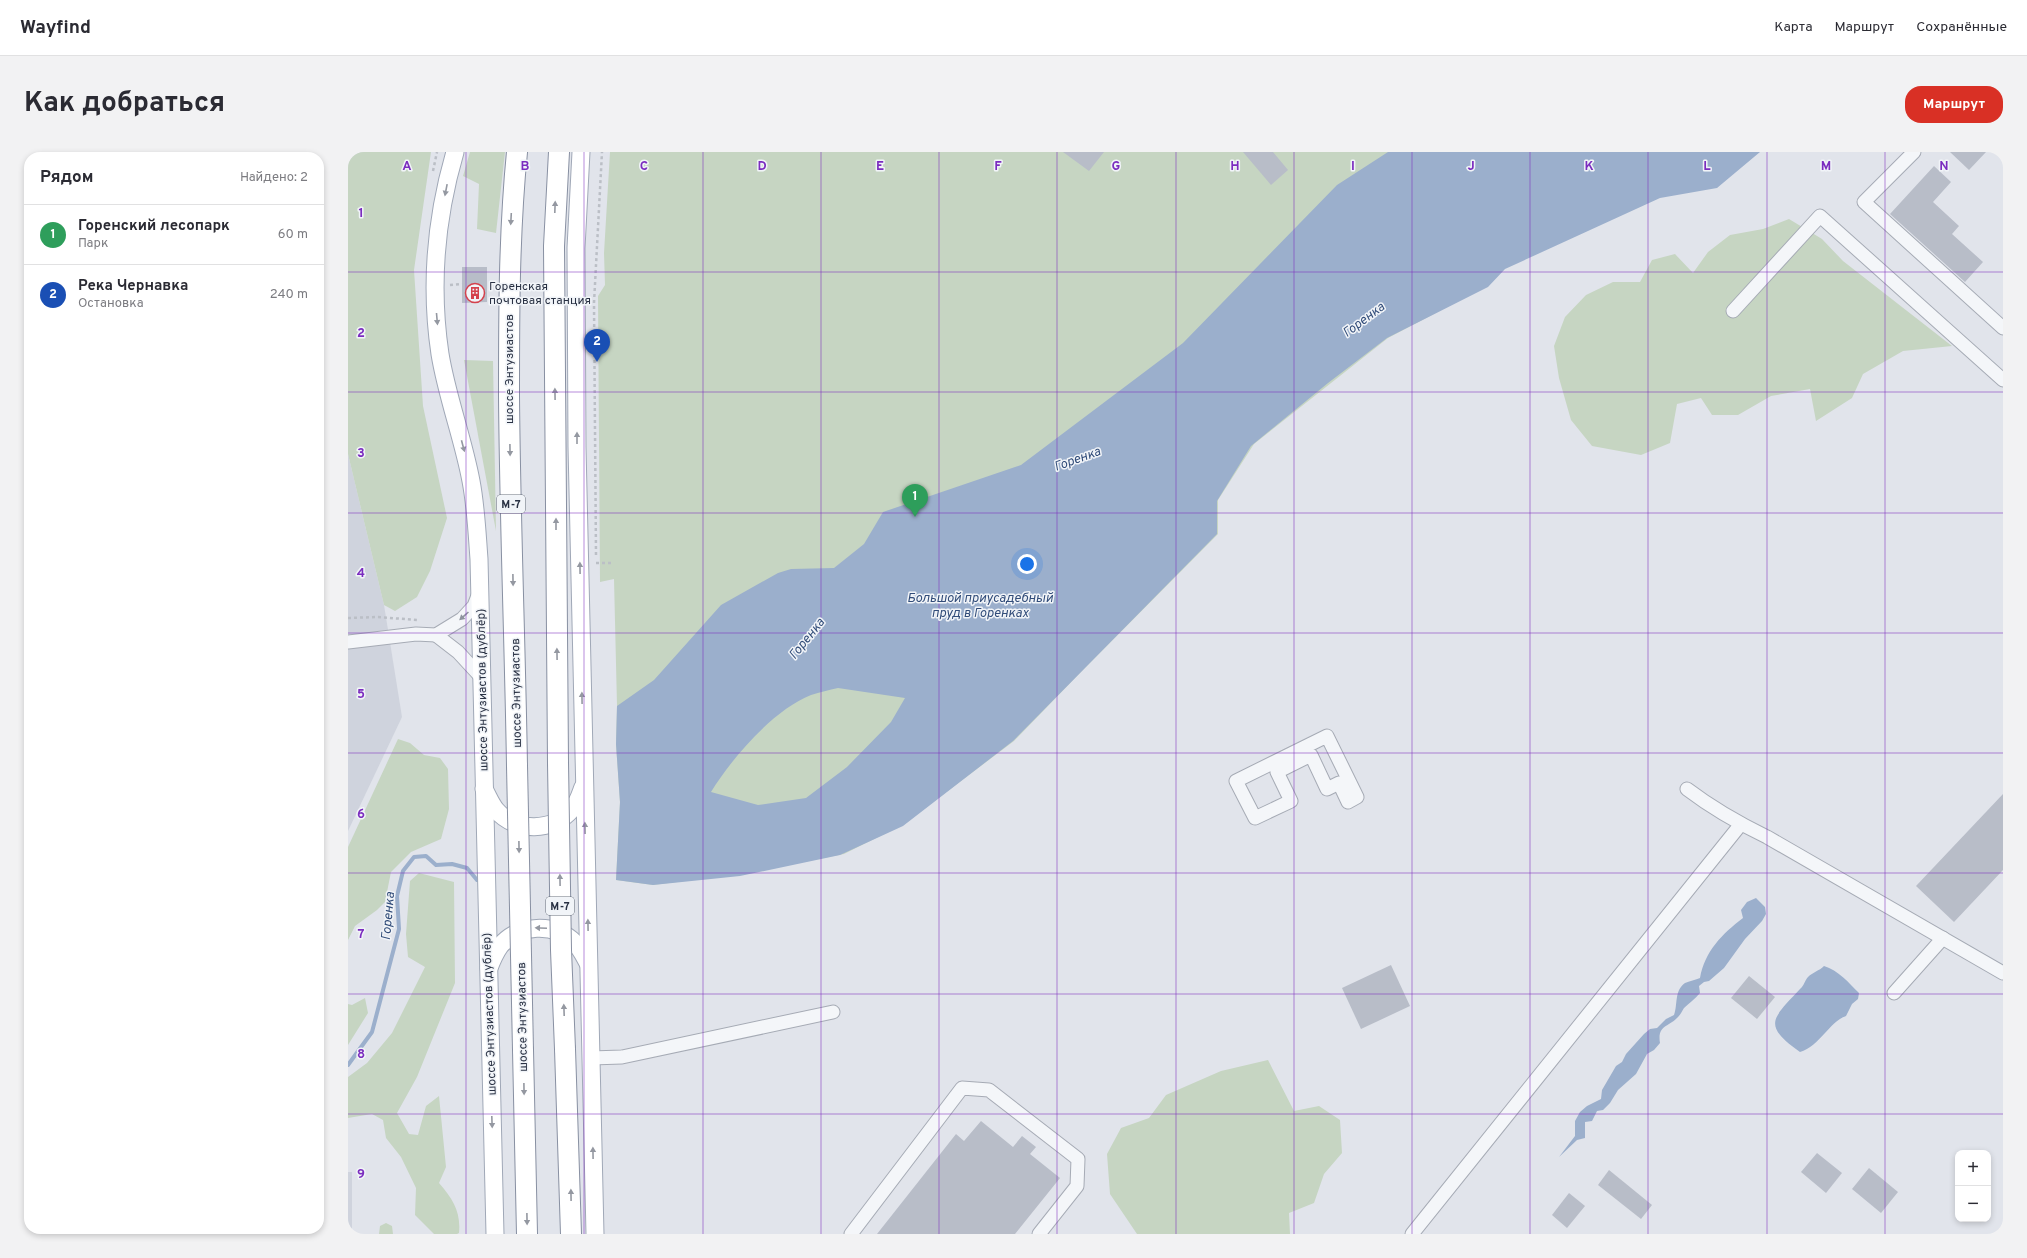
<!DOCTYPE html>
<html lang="ru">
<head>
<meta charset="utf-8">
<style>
	:root { --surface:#fff; --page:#f2f2f3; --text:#2b2b33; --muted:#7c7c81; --line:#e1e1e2; --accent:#d93025 }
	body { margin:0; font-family:Overpass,sans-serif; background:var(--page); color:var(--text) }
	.controls { position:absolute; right:12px; bottom:12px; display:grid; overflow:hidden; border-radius:8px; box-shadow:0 2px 6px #0003 }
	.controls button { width:36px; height:36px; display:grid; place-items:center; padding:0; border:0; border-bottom:1px solid var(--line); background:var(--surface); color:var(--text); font:20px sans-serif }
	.you { position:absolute; left:679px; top:412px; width:14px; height:14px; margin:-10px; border:3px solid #fff; border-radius:50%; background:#1a73e8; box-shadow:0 0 0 6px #1a73e833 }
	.badge { display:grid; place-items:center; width:26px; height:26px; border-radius:50%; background:var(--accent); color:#fff; font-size:13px; font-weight:700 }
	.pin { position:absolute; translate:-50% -33px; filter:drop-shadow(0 1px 2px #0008) }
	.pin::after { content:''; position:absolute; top:21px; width:14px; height:12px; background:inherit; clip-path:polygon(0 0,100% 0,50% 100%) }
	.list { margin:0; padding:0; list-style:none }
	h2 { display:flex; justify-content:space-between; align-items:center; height:52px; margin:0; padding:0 16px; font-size:17px }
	h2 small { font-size:13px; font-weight:400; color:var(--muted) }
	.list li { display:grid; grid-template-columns:26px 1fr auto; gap:12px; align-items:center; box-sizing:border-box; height:60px; padding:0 16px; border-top:1px solid var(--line) }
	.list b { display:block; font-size:15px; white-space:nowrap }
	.list p { margin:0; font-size:13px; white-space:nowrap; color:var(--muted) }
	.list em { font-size:13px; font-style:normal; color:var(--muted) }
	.map { position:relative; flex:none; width:1655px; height:1082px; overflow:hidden; border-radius:16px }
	header { display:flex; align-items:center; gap:24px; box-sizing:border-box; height:56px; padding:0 20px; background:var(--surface); border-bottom:1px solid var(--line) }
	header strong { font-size:19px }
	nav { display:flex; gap:22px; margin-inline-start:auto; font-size:14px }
	.intro { display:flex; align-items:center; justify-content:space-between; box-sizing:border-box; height:96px; padding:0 24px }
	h1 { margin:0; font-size:28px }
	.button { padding:10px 18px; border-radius:16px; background:var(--accent); color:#fff; font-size:14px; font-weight:700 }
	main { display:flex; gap:24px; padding:0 24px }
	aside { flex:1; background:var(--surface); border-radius:16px; box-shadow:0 2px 6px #0003 }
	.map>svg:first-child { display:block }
</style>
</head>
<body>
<header>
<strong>Wayfind</strong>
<nav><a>Карта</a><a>Маршрут</a><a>Сохранённые</a></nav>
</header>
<div class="intro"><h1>Как добраться</h1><a class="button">Маршрут</a></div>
<main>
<aside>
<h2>Рядом<small>Найдено: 2</small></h2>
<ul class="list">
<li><span class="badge" style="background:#2e9e5b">1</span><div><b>Горенский лесопарк</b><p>Парк</p></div><em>60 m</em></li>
<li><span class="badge" style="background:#1a4fb4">2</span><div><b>Река Чернавка</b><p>Остановка</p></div><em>240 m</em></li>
</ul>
</aside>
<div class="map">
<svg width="1655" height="1082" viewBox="0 0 1655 1082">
	<rect width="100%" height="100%" fill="#e1e4eb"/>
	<g fill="#cfd3dd">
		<path d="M0 302 36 453 54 565 0 679Z"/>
		<rect x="0" y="1020" width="4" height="62"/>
	</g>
	<g fill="#c6d5c2">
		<path d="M0 0H83L66 118 75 254 99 366 82 419 69 445 47 459 36 453 0 302Z"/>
		<path d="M122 0H157L148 81 129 77 131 32 115 24Z"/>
		<path d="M262 0H1411L1155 117 1141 133 1040 186 906 292 870 348V382L728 525 666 589 556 672 496 702 393 722 305 733 268 728 272 650 268 592 269 554 266 427 252 430 250 144 257 133 256 101Z"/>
		<path d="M1441 67 1474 87 1495 109 1604 194 1555 199 1515 222 1504 246 1468 269 1462 237 1423 244 1390 263H1364L1353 246 1329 252 1322 291 1293 303 1244 294 1223 268 1211 226 1206 194 1217 165 1238 143 1265 130H1292L1304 108 1327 102 1345 121 1360 100 1382 83 1415 77Z"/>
		<path d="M116 208 145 209 148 379Z"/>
		<path d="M50 587 62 591 76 603 92 606 100 617 101 657 93 687 63 700 43 720 37 750 29 758 7 774 0 788V695Z"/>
		<path d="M71 721 106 730 107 831 69 925 49 961 61 982 70 983 78 954 91 944 98 1015 91 1031C105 1047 113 1060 111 1081L109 1082H86L67 1063 68 1036 53 1005 38 986 35 968 24 962 0 966V925L19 911 44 881 77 815 60 805 58 782 62 729Z"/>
		<path d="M17 846 20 861 0 893V852L4 853Z"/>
		<path d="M920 908 946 959 971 954 992 968 994 1001 976 1022 966 1051 941 1061 942 1082H789L762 1042 759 1002 773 976 801 966 818 943 873 919Z"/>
		<path d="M38 1071 44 1074 45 1082H31L32 1074Z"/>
	</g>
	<g fill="#9bafcc" fill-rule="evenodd">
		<path d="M1040 0H1412L1369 36 1312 46 1157 117 1140 135 1039 186 980 231 903 294 869 349V382L665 589 555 674 492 703 392 724 305 733 268 728 272 650 268 592 269 554 306 528 373 453 430 421 443 417 486 416 516 392 535 360 673 313 835 191 989 33ZM490 536 557 546 543 570 499 615 458 646 410 653 363 640C384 606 425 558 463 543 472 540 481 538 490 536Z"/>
		<path d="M1408 746 1417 755 1418 762 1414 769 1397 787 1376 816 1361 829 1356 830 1351 834 1352 841C1347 847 1341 851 1336 856 1334 859 1333 862 1330 865 1321 875 1309 873 1312 891L1306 898 1299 902 1288 922 1270 938 1262 951 1255 958 1249 959 1244 969 1237 970V986L1229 988 1211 1005 1227 984V969L1232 960 1239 954 1253 947 1254 938 1268 914 1274 910 1278 902 1296 882 1302 877 1309 876 1318 867 1326 863C1330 852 1326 839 1337 831 1341 829 1348 828 1352 826 1357 799 1374 782 1395 766L1393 758 1399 750Z"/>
		<path d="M1476 814C1490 818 1501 831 1511 841L1510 847 1504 852 1498 864C1481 870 1472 894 1452 900 1414 873 1424 867 1452 837 1456 834 1457 828 1460 825 1465 820 1471 819 1476 814Z"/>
	</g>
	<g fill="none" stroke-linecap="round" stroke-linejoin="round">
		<path stroke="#9bafcc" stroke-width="4" d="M0 913 24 880 51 777 49 744 55 719 66 705 78 704 88 713 104 712 119 716 129 728"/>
	</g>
	<g fill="#b8bdc8">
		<path d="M715 0H756L741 19Z"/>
		<path d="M895 0H925L940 18 923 33Z"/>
		<path d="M1602 0H1638L1621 18Z"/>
		<path d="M1586 14 1603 30 1585 50 1611 74 1604 82 1635 110 1617 130 1542 62Z"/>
		<path d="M114 115H139V150L114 151Z"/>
		<path d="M1655 642V718L1606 770 1568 734Z"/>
		<path d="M1043 813 1062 854 1013 877 994 836Z"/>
		<path d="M1401 824 1427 845 1409 867 1383 846Z"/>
		<path d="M633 969 665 995 674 984 688 995 682 1002 712 1026 667 1082H529L608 982 616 989Z"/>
		<path d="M1469 1001 1494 1021 1478 1041 1453 1020Z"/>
		<path d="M1521 1016 1550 1040 1533 1061 1504 1037Z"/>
		<path d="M1261 1018 1304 1053 1293 1067 1250 1033Z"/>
		<path d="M1221 1041 1237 1054 1219 1076 1204 1063Z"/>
	</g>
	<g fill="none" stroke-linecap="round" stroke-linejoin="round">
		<g stroke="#a6abb5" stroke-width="15">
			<g id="minor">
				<path d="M1566 0 1516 50 1655 176"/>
				<path d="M1385 159 1472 64 1655 228"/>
				<path d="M88 483 110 500 134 526"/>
				<path d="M0 490 68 482 88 483 114 467 126 454 131 441"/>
				<path d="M979 584 1009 645 1000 650 991 631 979 637 963 603 929 620 943 649 907 666 888 629Z"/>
				<path d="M1339 637C1364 656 1390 671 1419 685L1655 821"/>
				<path d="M1546 841 1595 786"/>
				<path d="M243 906 274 905 485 860"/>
				<path d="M503 1082 614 936 641 938 730 1007 729 1034 691 1082"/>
				<path d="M1064 1082 1393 672"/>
			</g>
		</g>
		<g stroke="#a0a8b7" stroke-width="19">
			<g id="major">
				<path d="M107 0C88 65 82 135 92 202 99 245 115 286 123 329 128 355 129 381 131 407L147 1082"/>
				<path d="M233 0 228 96 229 295 247 1082"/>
				<path d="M136 637C140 644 143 652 148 658 168 681 205 680 224 657 230 651 232 643 235 635"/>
				<path d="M141 816C144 808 147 801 152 794 171 772 206 770 227 791 233 797 236 804 240 811"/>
			</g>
		</g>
		<g stroke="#8890a2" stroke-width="22">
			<g id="highway">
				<path d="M169 0C161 81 161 162 161 244 162 367 167 491 169 614"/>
				<path d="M210 611 206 94 211 0"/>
				<path d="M217 897 223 1082"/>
				<path d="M175 898 179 1082"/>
			</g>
		</g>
		<g stroke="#bbbfc6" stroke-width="2.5" stroke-dasharray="3 3" stroke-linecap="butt">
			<path d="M85 19 89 0"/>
			<path d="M102 133 114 132"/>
			<path d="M248 403 246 151 254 0"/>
			<path d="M248 411H265"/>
			<path d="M0 466 30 465 69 468"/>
		</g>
		<use href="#minor" stroke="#f4f6f9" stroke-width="13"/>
		<use href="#major" stroke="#fff" stroke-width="17"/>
		<use href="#highway" stroke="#fff" stroke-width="20"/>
		<g stroke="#8890a2" stroke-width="22" stroke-linecap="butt">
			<g id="highway-bridge">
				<path d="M210 611 213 798 217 897"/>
				<path d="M169 614 175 898"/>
			</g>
		</g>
		<use href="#highway-bridge" stroke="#fff" stroke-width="20"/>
	</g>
	<defs><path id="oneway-solid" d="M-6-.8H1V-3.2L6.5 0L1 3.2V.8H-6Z"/></defs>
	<g fill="#9498a1">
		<use href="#oneway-solid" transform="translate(98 38) rotate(101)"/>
		<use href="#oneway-solid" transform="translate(207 55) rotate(-88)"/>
		<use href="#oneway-solid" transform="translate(163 67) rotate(93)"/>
		<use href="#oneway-solid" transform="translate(89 167) rotate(85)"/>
		<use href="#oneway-solid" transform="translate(207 242) rotate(-91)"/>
		<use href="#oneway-solid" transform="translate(229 286) rotate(-90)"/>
		<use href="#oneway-solid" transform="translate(115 294) rotate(75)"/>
		<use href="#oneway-solid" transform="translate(162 298) rotate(89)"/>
		<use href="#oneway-solid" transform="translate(208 372) rotate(-90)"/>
		<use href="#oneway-solid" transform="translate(232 416) rotate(-91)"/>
		<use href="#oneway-solid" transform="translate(165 428) rotate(89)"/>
		<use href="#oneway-solid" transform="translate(209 502) rotate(-91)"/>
		<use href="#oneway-solid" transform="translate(234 546) rotate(-91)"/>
		<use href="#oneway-solid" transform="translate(237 676) rotate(-91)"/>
		<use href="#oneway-solid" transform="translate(171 695) rotate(89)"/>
		<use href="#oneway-solid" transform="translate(212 728) rotate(-91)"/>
		<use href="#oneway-solid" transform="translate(240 773) rotate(-91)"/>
		<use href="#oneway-solid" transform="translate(193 776) rotate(-178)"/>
		<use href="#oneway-solid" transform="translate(216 858) rotate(-92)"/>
		<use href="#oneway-solid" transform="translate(176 937) rotate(89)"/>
		<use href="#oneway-solid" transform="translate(144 970) rotate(88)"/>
		<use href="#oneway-solid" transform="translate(245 1001) rotate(-91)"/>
		<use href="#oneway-solid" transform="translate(223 1043) rotate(-91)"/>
		<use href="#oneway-solid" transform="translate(179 1067) rotate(89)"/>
	</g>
	<use fill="#8e949e" href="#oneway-solid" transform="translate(116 464) rotate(138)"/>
	<path fill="none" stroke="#7b2cbf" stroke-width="1" stroke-opacity="0.55" d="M118 0V1082M236 0V1082M355 0V1082M473 0V1082M591 0V1082M709 0V1082M828 0V1082M946 0V1082M1064 0V1082M1182 0V1082M1300 0V1082M1419 0V1082M1537 0V1082M0 120H1655M0 240H1655M0 361H1655M0 481H1655M0 601H1655M0 721H1655M0 842H1655M0 962H1655"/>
	<defs>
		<g id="building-ring" transform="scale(1)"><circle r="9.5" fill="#f1f4f8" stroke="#d4424d" stroke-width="1.5"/><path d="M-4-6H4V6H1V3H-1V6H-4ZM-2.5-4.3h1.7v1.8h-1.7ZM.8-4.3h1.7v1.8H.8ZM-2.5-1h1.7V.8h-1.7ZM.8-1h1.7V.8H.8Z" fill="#d4424d"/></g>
	</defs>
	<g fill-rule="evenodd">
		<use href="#building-ring" x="127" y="141"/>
	</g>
	<g text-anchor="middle" stroke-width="3" stroke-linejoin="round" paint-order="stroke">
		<g fill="#f1f4f8" stroke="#656c79" stroke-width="1">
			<rect x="149" y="343" width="28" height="18" rx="3"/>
			<rect x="198" y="745" width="28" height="18" rx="3"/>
		</g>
		<g font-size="11" font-weight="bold" fill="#293143">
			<text x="163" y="356">М-7</text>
			<text x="212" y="758">М-7</text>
		</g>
		<g font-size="12" fill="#293143" stroke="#f1f4f8" text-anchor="start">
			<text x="141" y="138">Горенская<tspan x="141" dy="14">почтовая станция</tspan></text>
		</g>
		<g font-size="12" fill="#293143" stroke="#f1f4f8">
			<text transform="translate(161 217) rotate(-90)" y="4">шоссе Энтузиастов</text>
			<text transform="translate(134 538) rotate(-91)" y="4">шоссе Энтузиастов (дублёр)</text>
			<text transform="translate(168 541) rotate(-91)" y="4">шоссе Энтузиастов</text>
			<text transform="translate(141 862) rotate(-92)" y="4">шоссе Энтузиастов (дублёр)</text>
			<text transform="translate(174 865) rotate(-91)" y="4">шоссе Энтузиастов</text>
		</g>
		<g font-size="13" font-style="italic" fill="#314c79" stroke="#f1f4f8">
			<text transform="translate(1015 167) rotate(-37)" y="5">Горенка</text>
			<text transform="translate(729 306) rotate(-20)" y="5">Горенка</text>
			<text x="632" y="450">Большой приусадебный<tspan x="632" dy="15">пруд в Горенках</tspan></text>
			<text transform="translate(458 486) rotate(-51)" y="5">Горенка</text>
			<text transform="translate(39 764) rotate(-85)" y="5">Горенка</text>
		</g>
	</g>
	<g font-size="13" text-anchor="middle" font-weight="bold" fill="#7b2cbf" stroke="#f1f4f8" stroke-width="3" stroke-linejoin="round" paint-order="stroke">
		<text x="59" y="18">A</text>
		<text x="177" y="18">B</text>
		<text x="296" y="18">C</text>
		<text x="414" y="18">D</text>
		<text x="532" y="18">E</text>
		<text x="650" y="18">F</text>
		<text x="768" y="18">G</text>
		<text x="887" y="18">H</text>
		<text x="1005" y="18">I</text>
		<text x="1123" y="18">J</text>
		<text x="1241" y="18">K</text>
		<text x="1359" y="18">L</text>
		<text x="1478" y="18">M</text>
		<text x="1596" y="18">N</text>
		<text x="13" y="65">1</text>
		<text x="13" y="185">2</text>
		<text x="13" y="305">3</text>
		<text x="13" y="425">4</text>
		<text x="13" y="546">5</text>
		<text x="13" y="666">6</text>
		<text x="13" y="786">7</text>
		<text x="13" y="906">8</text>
		<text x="13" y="1026">9</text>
	</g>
</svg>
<div class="controls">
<button>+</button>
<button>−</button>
</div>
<div class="you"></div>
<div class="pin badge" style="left:567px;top:365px;background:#2e9e5b">1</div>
<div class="pin badge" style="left:249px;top:210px;background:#1a4fb4">2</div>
</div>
</main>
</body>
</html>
